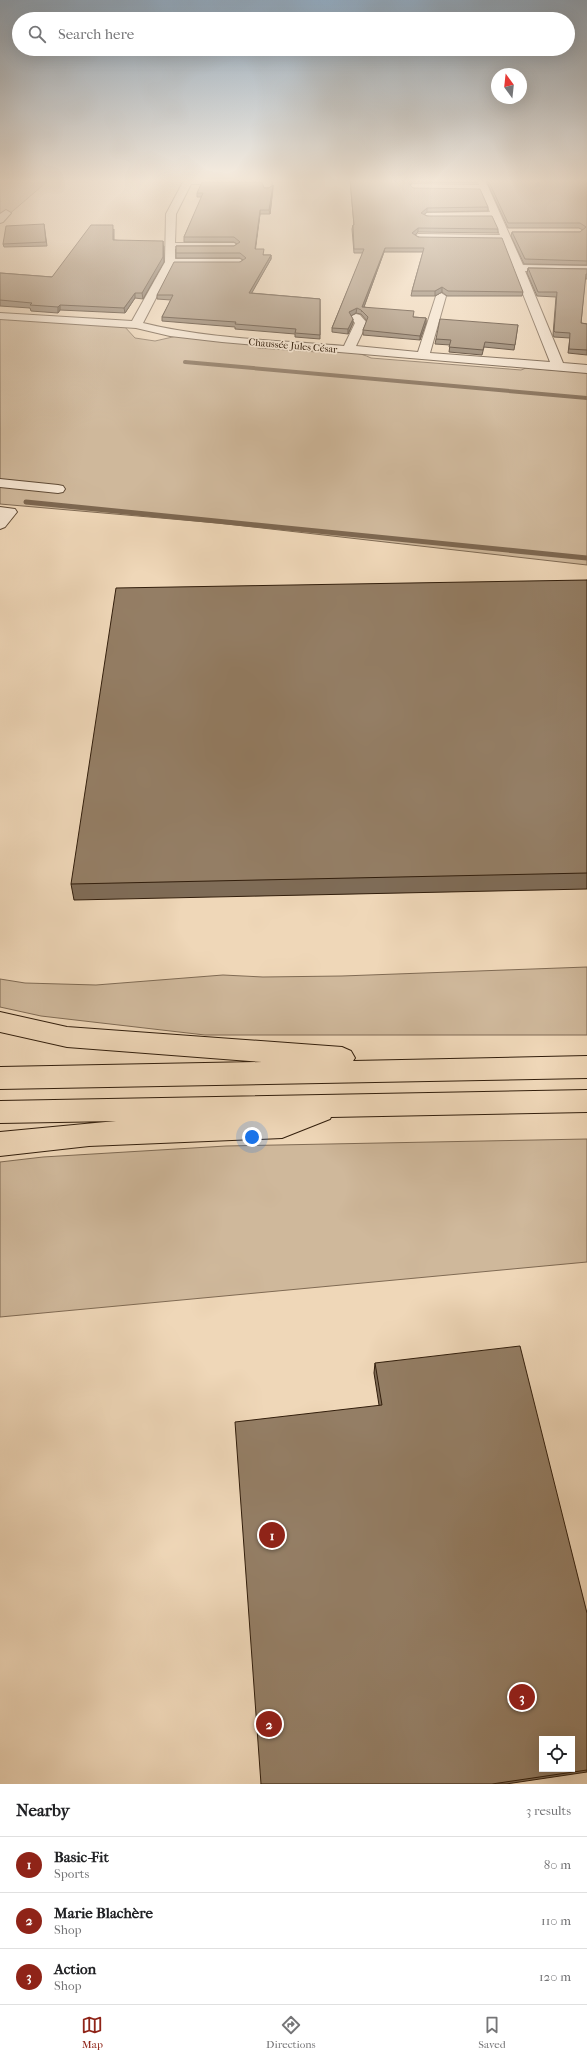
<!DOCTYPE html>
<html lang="en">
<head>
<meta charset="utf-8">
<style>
	:root { --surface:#fff; --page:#f2f2f2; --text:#202124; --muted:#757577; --line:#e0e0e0; --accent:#8f2418 }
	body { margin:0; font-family:"IM FELL French Canon",serif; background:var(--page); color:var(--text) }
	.controls { position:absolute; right:12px; bottom:12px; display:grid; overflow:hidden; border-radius:0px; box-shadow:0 4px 16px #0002 }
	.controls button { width:36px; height:36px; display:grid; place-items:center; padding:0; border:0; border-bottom:1px solid var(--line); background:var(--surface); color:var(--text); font:20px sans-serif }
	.compass { position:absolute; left:491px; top:68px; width:36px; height:36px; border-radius:50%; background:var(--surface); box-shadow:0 4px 16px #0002; rotate:345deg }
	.you { position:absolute; left:252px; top:1137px; width:14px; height:14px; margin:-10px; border:3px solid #fff; border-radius:50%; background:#1a73e8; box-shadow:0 0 0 6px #1a73e833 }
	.badge { display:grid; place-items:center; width:26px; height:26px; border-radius:50%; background:var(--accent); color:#fff; font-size:13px; font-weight:700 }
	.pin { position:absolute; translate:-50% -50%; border:2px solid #fff; box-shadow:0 1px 4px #0006 }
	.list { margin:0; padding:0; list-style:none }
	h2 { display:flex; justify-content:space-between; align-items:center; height:52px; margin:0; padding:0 16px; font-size:17px }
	h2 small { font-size:13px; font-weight:400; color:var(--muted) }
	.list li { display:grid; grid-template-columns:26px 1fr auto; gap:12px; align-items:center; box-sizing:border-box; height:56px; padding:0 16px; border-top:1px solid var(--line) }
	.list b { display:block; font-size:15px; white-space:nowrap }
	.list p { margin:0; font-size:13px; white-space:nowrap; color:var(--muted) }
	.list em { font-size:13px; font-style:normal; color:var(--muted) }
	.icon { flex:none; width:22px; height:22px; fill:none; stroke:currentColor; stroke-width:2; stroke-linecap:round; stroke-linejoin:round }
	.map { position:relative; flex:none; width:587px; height:1784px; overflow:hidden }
	.search { position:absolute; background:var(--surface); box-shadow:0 4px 16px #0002; left:12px; right:12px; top:12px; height:44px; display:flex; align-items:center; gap:10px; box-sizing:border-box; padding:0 14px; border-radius:22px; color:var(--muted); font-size:15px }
	.sheet { height:220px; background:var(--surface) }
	nav { display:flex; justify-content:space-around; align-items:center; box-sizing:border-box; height:56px; border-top:1px solid var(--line); background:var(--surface); font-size:11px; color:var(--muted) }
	nav a { display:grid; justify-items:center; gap:2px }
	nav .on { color:var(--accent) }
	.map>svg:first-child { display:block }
</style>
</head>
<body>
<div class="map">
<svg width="587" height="1784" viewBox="0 0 587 1784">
	<rect width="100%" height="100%" fill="#efd7b8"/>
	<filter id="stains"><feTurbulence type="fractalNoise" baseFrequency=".005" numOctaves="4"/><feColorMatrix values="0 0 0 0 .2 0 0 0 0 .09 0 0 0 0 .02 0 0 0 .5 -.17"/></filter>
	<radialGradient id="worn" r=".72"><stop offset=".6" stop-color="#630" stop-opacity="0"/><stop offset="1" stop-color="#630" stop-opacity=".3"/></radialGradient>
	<g fill="#cfb89b" stroke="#806b54">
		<path d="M0 180H49L0 222Z"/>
		<path d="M0 318 124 326 135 338 155 341 177 336 251 344 258 348 333 353C346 351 359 352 371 358L521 370 526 368 587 373V565L218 523 0 504V485L60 491 64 487 0 480Z"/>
		<path d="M587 967V1035H205L41 1016 0 1007V979L25 983 96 985 223 975 263 977 342 976Z"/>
		<path d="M587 1139V1262L0 1317V1162L43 1157 226 1146Z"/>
	</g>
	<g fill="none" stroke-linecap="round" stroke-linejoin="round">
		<path stroke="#7d6750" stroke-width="4" d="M185 362 587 398"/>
		<path stroke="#7d6750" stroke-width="5" d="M26 502 587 558"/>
		<g stroke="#614c37" stroke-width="2">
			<g id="minor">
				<path d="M184 180H271L272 188 268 191 265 190 263 184H191L176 214 175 243H234L239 246 234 249H175V259H240L245 262 240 265H173L143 323C208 339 277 340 344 346L355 323 350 317 356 314 360 315 367 323 356 346 418 352 436 296 441 293 446 296 430 353 550 362 502 241 418 240 413 237 418 234 500 235 493 218 427 219 422 216 427 213 490 212 481 191 413 190 409 187 413 184 479 185 477 180H485L523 265 587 266V272L525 271 563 363 587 365V373L222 342 170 336 136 328 0 319V313L132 321 165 262 166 214Z"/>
				<path d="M6 210 11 213 3 222 0 223V214Z"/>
				<path d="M0 479 58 485 63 486 65 489 63 492 58 493 0 487Z"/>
				<path d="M0 507 15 509 17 512 5 527 0 529Z"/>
			</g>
		</g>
		<g stroke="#321e0c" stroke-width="2">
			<g id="highway">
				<path d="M0 1012 67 1027 342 1047 351 1051 355 1058 353 1061 587 1056V1078L0 1089V1067L262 1062 67 1047 0 1032Z"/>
				<path d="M587 1090V1112L331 1117 330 1119 282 1138 89 1146 0 1156V1132L116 1121 0 1123V1101Z"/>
			</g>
		</g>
		<use href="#minor" fill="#f5e5d1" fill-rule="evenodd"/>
		<use href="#highway" fill="#efd7b8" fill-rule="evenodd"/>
	</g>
	<g fill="#7f6c57" stroke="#321e0c">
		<path d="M350 180H477V183L413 182 410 185 413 188 488 207V211L427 212 424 214 427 216 498 229V233L418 232 415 235 523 292 522 296H447L442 292 435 296H411L412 291 423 252H384L364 307 413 317 426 318V323L420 340 363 335V330L367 321 361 314 356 313 351 315 353 323 348 334 332 332V328L363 253H354L352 229 353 225H354Z"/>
		<path d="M486 180H587V265L524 264 511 236 512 232H580L583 230 579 228H508Z"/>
		<path d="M273 185 270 214H260L255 249 264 255H271V259L251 293 320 299V339L295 337V334L235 329V327L162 321V317L171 300 157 299V295L240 262 243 260 240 258H176V246H234L237 244 234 242H184V237L202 197H197V193L264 188H269Z"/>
		<path d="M44 224 47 246 4 247 3 244Z"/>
		<path d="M114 229V240L164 246V262L143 299 135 298 125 313 60 310 58 313 31 311 30 308 0 306V273L52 277Z"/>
		<path d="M528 268 587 269V279H585L581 323 587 324V355L568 353 570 338 554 337 553 335 556 297 537 296 527 273Z"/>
		<path d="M518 325 514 350 484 347 482 355 449 352 450 345 435 344 436 339Z"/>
		<path d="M587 580V889L74 900 71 884Z"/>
		<path d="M375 1363 587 1613V1772L506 1784H261L379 1405 374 1373Z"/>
	</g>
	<g fill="#685847" stroke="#321e0c">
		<path d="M411 180H413V182L408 187V183Z"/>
		<path d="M273 185V189L270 214 269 210Z"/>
		<path d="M427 208V212L421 217V213Z"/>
		<path d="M260 210V214L255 253V249Z"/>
		<path d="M418 228V232L412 238V233Z"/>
		<path d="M163 241 164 262 143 299 142 293Z"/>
		<path d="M385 248 384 252 362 312V307Z"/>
		<path d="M271 255V259L249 298V293Z"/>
		<path d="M442 287V292L435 296V291Z"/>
		<path d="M135 293V298L125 313 124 308Z"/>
		<path d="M60 305V310L58 313V307Z"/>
		<path d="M357 308 356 313 349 317V312Z"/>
		<path d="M426 318V323L420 340V336Z"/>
		<path d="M353 319V323L348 334V329Z"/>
	</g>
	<g fill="#947e65" stroke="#321e0c" fill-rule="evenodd">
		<path d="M350 180H411L408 183 413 188 480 189 488 207 427 208 421 213 427 216H492L498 229 418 228 412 233 418 237 502 238 523 292 448 291 442 287 435 291H412L424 248H385L362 307 414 311 413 317 426 318 420 336 363 330 368 317 361 310 357 308 349 312 353 319 348 329 332 328 364 249H354L353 225H354Z"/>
		<path d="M488 180H587V261L525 259 512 232H580L586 227 580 223H508Z"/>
		<path d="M202 182H262L264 188H269L273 185 269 210H260L255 249H264L263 255H271L249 293 320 299V335L295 333 296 329 235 324 236 322 162 317 173 295H157L174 262H240L246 258 240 253H176V246H234L240 242 234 237H184L203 193H197Z"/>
		<path d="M44 224 46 242 3 244 6 226Z"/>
		<path d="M91 225H113V240L163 241V257L142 293H135L124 308 60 305 58 307 30 305 32 303 0 300V273L52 277Z"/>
		<path d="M528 268 587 269V274H586L581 323 587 324V350L569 349 570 333 555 332 554 331 557 292H538Z"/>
		<path d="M440 319 518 325 515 345 485 342 483 350 449 347 451 340 436 339Z"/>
		<path d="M587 580V873L71 884 116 588Z"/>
		<path d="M520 1346 587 1613V1770L492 1784H261L235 1422 382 1405 375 1363ZM542 1739H572V1769H542Z"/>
	</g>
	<linearGradient id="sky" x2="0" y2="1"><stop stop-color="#91a9be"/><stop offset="0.42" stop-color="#f8eddf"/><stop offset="1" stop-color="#f8eddf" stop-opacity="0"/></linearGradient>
	<rect width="587" height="430" fill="url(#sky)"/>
	<g text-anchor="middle" stroke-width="3.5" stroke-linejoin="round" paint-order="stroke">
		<g font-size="10" fill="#321e0c" stroke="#f5e5d1">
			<text transform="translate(293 345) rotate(5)" y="4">Chaussée Jules César</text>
		</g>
	</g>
	<rect width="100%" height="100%" filter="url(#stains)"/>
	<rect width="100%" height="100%" fill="url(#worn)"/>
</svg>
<div class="controls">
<button><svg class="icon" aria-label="locate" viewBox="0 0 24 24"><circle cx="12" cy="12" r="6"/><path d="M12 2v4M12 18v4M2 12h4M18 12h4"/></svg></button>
</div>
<svg class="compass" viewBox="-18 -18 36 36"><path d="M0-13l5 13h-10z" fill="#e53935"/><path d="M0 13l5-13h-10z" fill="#757577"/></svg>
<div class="you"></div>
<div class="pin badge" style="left:272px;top:1535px">1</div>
<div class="pin badge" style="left:269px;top:1724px">2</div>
<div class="pin badge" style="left:522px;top:1697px">3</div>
<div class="search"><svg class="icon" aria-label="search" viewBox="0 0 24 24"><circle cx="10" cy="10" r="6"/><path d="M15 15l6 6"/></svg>Search here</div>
</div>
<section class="sheet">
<h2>Nearby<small>3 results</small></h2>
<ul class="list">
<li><span class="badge">1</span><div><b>Basic-Fit</b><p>Sports</p></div><em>80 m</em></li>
<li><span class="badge">2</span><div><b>Marie Blachère</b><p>Shop</p></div><em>110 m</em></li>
<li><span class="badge">3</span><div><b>Action</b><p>Shop</p></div><em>120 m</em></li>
</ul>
</section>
<nav>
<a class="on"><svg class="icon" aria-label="map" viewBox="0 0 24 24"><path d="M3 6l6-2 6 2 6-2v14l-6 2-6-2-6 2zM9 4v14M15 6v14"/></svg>Map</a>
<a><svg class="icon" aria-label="directions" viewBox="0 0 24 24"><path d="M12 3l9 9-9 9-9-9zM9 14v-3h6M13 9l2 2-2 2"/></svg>Directions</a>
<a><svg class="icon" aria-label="saved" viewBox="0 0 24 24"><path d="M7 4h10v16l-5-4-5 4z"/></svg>Saved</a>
</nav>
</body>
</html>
